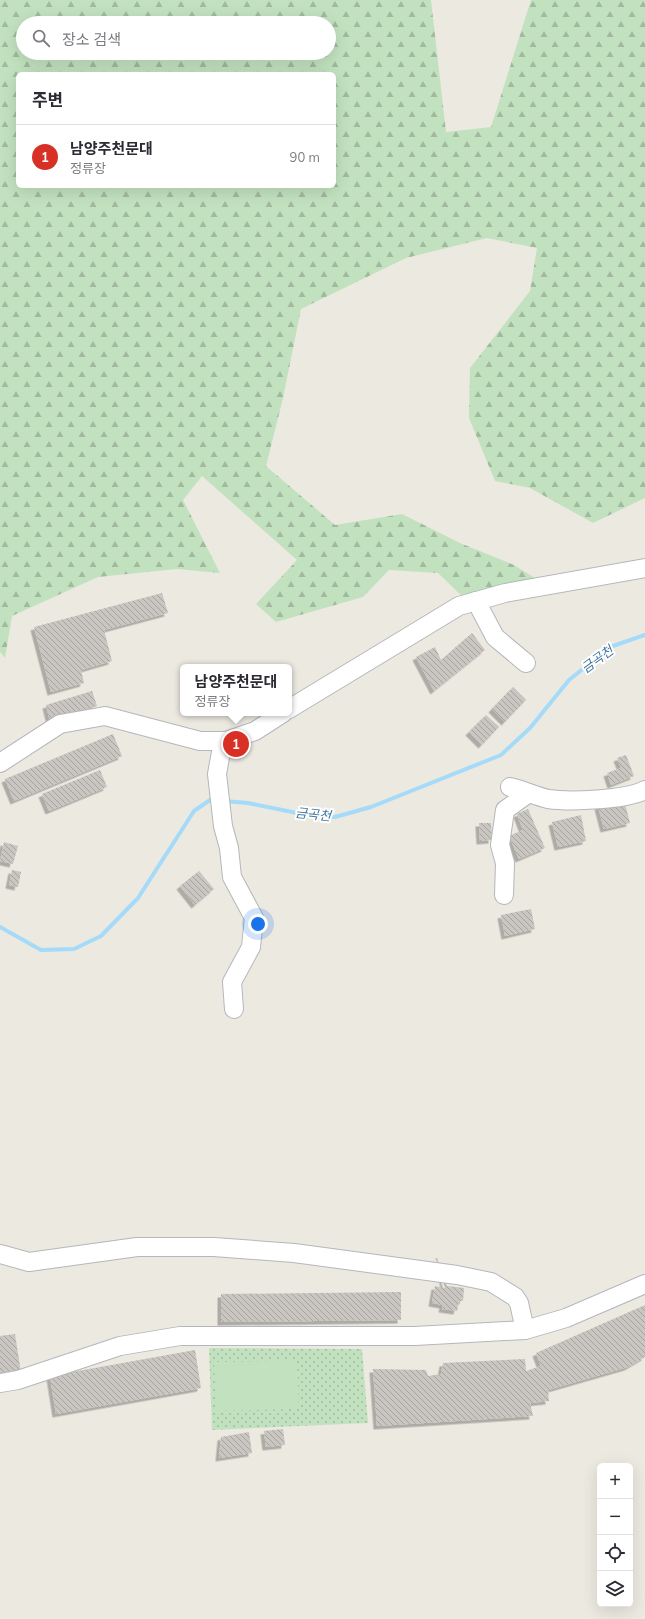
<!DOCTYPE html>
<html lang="ko">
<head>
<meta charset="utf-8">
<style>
	:root { --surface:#fff; --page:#f2f2f3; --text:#2b2b33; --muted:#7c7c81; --line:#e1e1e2; --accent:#d93025 }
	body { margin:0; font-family:Mulish,"Noto Sans KR",sans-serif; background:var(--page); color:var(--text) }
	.controls { position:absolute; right:12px; bottom:12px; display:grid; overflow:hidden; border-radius:6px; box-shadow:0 4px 16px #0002 }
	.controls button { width:36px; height:36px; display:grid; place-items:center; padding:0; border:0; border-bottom:1px solid var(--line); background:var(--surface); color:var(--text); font:20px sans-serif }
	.you { position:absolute; left:258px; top:924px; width:14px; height:14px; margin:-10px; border:3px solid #fff; border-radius:50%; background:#1a73e8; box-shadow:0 0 0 6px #1a73e833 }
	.badge { display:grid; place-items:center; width:26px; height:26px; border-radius:50%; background:var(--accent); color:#fff; font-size:13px; font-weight:700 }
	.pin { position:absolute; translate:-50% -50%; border:2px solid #fff; box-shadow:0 1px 4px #0006 }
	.popup { position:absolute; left:180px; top:664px; width:112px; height:52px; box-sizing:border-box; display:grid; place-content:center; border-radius:6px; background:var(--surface); filter:drop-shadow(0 1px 3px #0005); font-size:13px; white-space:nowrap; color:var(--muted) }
	.popup b { font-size:15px; color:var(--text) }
	.popup::after { content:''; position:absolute; left:50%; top:100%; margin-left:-8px; border:8px solid transparent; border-top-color:var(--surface) }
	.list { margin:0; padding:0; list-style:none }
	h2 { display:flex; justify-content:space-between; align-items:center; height:52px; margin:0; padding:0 16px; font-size:17px }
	h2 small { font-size:13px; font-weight:400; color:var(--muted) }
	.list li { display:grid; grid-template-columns:26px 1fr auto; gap:12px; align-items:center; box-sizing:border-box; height:64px; padding:0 16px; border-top:1px solid var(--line) }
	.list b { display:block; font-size:15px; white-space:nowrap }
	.list p { margin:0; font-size:13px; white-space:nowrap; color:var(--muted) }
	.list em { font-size:13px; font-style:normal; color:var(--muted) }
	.icon { flex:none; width:22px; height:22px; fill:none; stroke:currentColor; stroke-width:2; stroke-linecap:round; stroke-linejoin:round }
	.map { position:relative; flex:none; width:645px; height:1619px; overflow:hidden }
	.search { position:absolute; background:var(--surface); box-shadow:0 4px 16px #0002; left:16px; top:16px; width:320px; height:44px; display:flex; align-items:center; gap:10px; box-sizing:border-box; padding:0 14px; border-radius:22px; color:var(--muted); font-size:15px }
	.panel { position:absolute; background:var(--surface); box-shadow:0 4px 16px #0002; left:16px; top:72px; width:320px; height:116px; border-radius:6px }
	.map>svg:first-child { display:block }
</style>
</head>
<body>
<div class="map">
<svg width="645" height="1619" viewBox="0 0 645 1619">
	<defs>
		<pattern id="grass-dots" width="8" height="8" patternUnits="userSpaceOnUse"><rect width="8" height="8" fill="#c2e2bf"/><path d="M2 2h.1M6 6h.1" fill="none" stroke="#a1ba9f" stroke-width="1.8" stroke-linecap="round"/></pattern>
		<pattern id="forest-firs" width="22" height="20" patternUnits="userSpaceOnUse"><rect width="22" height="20" fill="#c2e2bf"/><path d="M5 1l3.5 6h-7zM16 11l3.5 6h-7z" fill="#a1ba9f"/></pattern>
		<pattern id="building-back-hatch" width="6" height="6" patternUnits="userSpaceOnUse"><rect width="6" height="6" fill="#c9c5c0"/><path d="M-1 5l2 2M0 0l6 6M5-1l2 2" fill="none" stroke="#a6a39f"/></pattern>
		<filter id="shadow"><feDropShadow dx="-3.5" dy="3.5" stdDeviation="0" flood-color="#0004"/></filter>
	</defs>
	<rect width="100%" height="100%" fill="#ece9e1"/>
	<path fill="url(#grass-dots)" d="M209 1348 362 1349 368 1423 212 1430Z"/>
	<path fill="url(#forest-firs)" fill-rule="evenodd" d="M0 0H431L446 132 491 127 531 0H645V498L593 523 530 488 495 481 469 418 470 368 530 291 537 248 487 238 406 258 301 309 283 398 266 466 335 525 402 514 460 543 514 565 538 580 465 599 438 573 389 570 363 597 276 622 256 604 297 560 202 476 183 500 220 573 177 569 98 577 12 616 5 658 0 652ZM23 23H329V53H23ZM18 74H334V186H18Z"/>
	<path fill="#c2e2bf" d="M297 1361 299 1409 216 1411 214 1362Z"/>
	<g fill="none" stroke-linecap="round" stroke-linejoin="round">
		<g stroke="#a5daf8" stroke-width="4">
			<path d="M224 801 248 803 302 814 335 817 371 807 501 755 530 728 569 680 610 647 645 635"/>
			<path d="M0 927 41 950 74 949 101 936 138 898 194 811 210 800 215 801"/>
		</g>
	</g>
	<g fill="url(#building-back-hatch)" filter="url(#shadow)">
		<path d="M162 593 168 613 104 630 112 661 81 670 84 683 51 692 34 627Z"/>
		<path d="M472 633 485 650 434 691 416 657 435 647 441 660Z"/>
		<path d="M513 687 526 700 505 722 492 709Z"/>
		<path d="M92 691 97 706 50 721 46 705Z"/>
		<path d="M486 715 499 727 482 745 469 732Z"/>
		<path d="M113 734 122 756 14 801 5 779Z"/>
		<path d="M626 755 634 776 611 785 607 773 621 768 617 758Z"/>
		<path d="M100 770 107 787 49 811 42 794Z"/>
		<path d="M624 800 630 823 604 829 598 806Z"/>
		<path d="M528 809 545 848 519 859 509 836 523 830 517 814Z"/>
		<path d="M581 815 586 841 558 847 552 822Z"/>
		<path d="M479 823H491L492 840 480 841Z"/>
		<path d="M4 842 18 846 13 864 0 861Z"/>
		<path d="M12 870 21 872 18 887 9 885Z"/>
		<path d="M199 871 214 889 195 905 180 886Z"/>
		<path d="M531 909 535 929 505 936 501 915Z"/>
		<path d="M437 1258 447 1286 464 1288 463 1301H459L457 1311 442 1309 443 1305 432 1303 435 1286 445 1288 439 1265 435 1259Z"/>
		<path d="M401 1292V1320L221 1322V1294Z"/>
		<path d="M645 1305V1357L628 1367 548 1390 549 1401 530 1403 533 1416 377 1426 373 1369 426 1370 428 1376 441 1374 443 1363 525 1359 526 1371 541 1366 536 1353Z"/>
		<path d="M15 1334 21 1373 0 1376V1336Z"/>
		<path d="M195 1350 201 1388 56 1414 50 1376Z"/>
		<path d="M283 1429 285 1445 266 1447 264 1431Z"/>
		<path d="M249 1432 252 1453 219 1458 221 1437Z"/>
	</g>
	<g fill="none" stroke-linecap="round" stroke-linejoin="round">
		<g stroke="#b4b7bb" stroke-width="20">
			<g id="minor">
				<path d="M476 601 495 637 526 663"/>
				<path d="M289 709 459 606 505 593 645 568"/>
				<path d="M223 741 217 774 223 826 229 848 232 877 254 918 251 947 232 982 234 1009"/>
				<path d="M0 763 60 724 105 716 200 741H226L255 731 283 713"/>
				<path d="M510 787C522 790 536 796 548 799 570 802 626 800 645 790"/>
				<path d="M504 895 505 863 500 845 505 810 529 793"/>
				<path d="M0 1254 29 1262 137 1247H214L294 1253 457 1275 491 1282 515 1297 519 1303 525 1330"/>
				<path d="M0 1383 18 1380 120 1346 180 1336H415L525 1330 566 1318 645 1284"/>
			</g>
		</g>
		<use href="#minor" stroke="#fff" stroke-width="18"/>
	</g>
	<g text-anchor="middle" stroke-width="4" stroke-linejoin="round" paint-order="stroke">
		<g font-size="13" font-style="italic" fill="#4176a0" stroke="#fff">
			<text transform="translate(597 659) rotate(-36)" y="5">금곡천</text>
			<text transform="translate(313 814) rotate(6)" y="5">금곡천</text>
		</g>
	</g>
</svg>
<div class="controls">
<button>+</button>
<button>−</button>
<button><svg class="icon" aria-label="locate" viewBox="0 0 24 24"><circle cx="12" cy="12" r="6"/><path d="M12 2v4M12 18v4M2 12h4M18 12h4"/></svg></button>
<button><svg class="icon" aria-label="layers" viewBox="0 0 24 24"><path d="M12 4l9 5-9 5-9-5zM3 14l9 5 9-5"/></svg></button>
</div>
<div class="you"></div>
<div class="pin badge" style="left:236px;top:744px">1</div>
<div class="popup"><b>남양주천문대</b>정류장</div>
<div class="search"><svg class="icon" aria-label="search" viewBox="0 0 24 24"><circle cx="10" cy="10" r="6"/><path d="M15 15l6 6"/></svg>장소 검색</div>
<section class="panel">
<h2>주변<small></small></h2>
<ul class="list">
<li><span class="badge">1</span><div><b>남양주천문대</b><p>정류장</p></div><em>90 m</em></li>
</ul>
</section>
</div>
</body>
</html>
